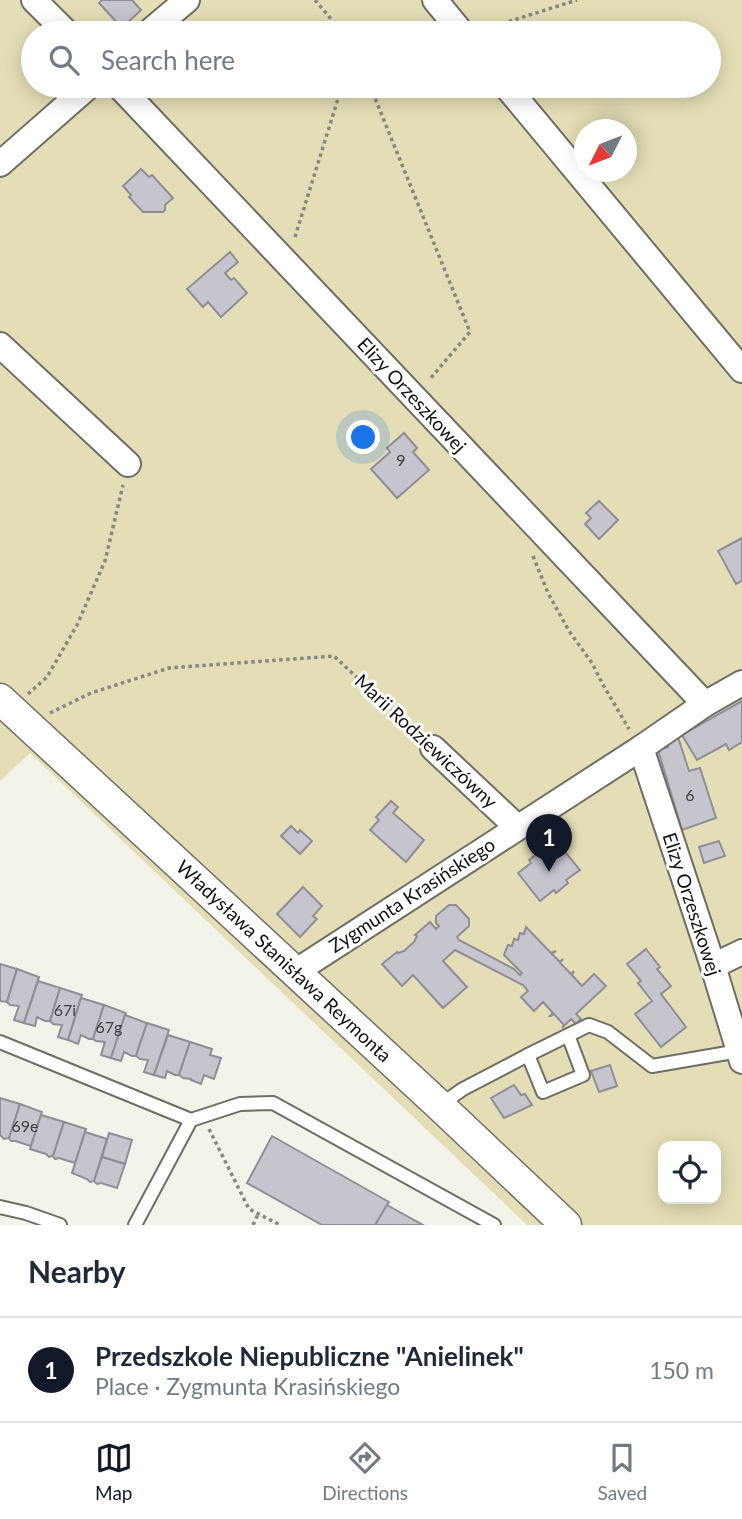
<!DOCTYPE html>
<html lang="en">
<head>
<meta charset="utf-8">
<style>
	:root { --surface:#fff; --page:#f6f6f7; --text:#1f2937; --muted:#747a83; --line:#e0e1e3; --accent:#111827 }
	body { margin:0; font-family:Lato,sans-serif; background:var(--page); color:var(--text) }
	.controls { position:absolute; right:21px; bottom:21px; display:grid; overflow:hidden; border-radius:14px; box-shadow:0 4px 18px #0003 }
	.controls button { width:63px; height:63px; display:grid; place-items:center; padding:0; border:0; border-bottom:2px solid var(--line); background:var(--surface); color:var(--text); font:35px sans-serif }
	.compass { position:absolute; left:574px; top:119px; width:63px; height:63px; border-radius:50%; background:var(--surface); box-shadow:0 4px 18px #0003; rotate:228deg }
	.you { position:absolute; left:364px; top:438px; width:24px; height:24px; margin:-18px; border:5px solid #fff; border-radius:50%; background:#1a73e8; box-shadow:0 0 0 10px #1a73e833 }
	.badge { display:grid; place-items:center; width:46px; height:46px; border-radius:50%; background:var(--accent); color:#fff; font-size:23px; font-weight:700 }
	.pin { position:absolute; translate:-50% -58px; filter:drop-shadow(0 2px 4px #0008) }
	.pin::after { content:''; position:absolute; top:37px; width:24px; height:21px; background:inherit; clip-path:polygon(0 0,100% 0,50% 100%) }
	.list { margin:0; padding:0; list-style:none }
	h2 { display:flex; justify-content:space-between; align-items:center; height:91px; margin:0; padding:0 28px; font-size:30px }
	h2 small { font-size:23px; font-weight:400; color:var(--muted) }
	.list li { display:grid; grid-template-columns:46px 1fr auto; gap:21px; align-items:center; box-sizing:border-box; height:105px; padding:0 28px; border-top:2px solid var(--line) }
	.list b { display:block; font-size:26px; white-space:nowrap }
	.list p { margin:0; font-size:23px; white-space:nowrap; color:var(--muted) }
	.list em { font-size:23px; font-style:normal; color:var(--muted) }
	.icon { flex:none; width:38px; height:38px; fill:none; stroke:currentColor; stroke-width:2; stroke-linecap:round; stroke-linejoin:round }
	.map { position:relative; flex:none; width:742px; height:1225px; overflow:hidden }
	.search { position:absolute; background:var(--surface); box-shadow:0 4px 18px #0003; left:21px; right:21px; top:21px; height:77px; display:flex; align-items:center; gap:18px; box-sizing:border-box; padding:0 24px; border-radius:38px; color:var(--muted); font-size:26px }
	.sheet { height:196px; background:var(--surface) }
	nav { display:flex; justify-content:space-around; align-items:center; box-sizing:border-box; height:98px; border-top:2px solid var(--line); background:var(--surface); font-size:19px; color:var(--muted) }
	nav a { display:grid; justify-items:center; gap:4px }
	nav .on { color:var(--accent) }
	.map>svg:first-child { display:block }
</style>
</head>
<body>
<div class="map">
<svg width="742" height="1225" viewBox="0 0 742 1225">
	<rect width="100%" height="100%" fill="#f4f3ea"/>
	<path fill="#e3deb5" fill-rule="evenodd" d="M0 0H742V1225H527L30 753 0 781ZM33 33H709V86H33ZM584 130H626V172H584ZM663 1146H716V1199H663Z"/>
	<g fill="#c6c5ce" stroke="#8f8e97" stroke-width="2">
		<path d="M102 0H132L141 10 122 28 99 3Z"/>
		<path d="M141 169 149 177 152 175 173 198 165 205V210L163 212H143L129 197 131 195 123 186Z"/>
		<path d="M230 252 238 262 225 273 231 280 234 278 247 293 221 317 208 302 203 307 187 289Z"/>
		<path d="M404 433 417 448 413 452 429 470 397 498 371 469 390 452 387 448Z"/>
		<path d="M599 501 618 520 599 539 585 524 591 518 586 513Z"/>
		<path d="M742 538V581L736 584 718 551Z"/>
		<path d="M742 701V742L729 750 726 744 697 760 682 735Z"/>
		<path d="M677 734 689 771 700 768 716 818 682 830 658 750 668 747 665 738Z"/>
		<path d="M391 801 398 807 393 813 424 840 406 862 370 830 379 820 376 817Z"/>
		<path d="M291 826 298 833 300 830 312 841 300 854 281 836Z"/>
		<path d="M719 841 725 856 704 863 699 847Z"/>
		<path d="M557 842 580 870 566 880 568 883 556 893 554 890 540 901 518 873 531 863 529 860 542 850 544 853Z"/>
		<path d="M303 887 322 906 313 916 317 919 300 937 277 914Z"/>
		<path d="M449 905H456L469 919V926L457 937 459 940 514 969 520 975 522 973 504 955 508 945 512 946 514 939 518 940 520 933 524 934 526 927 551 953 556 951 552 954 560 962 563 959 560 963 571 974 574 971 572 975 582 986 594 974 606 986 576 1014 581 1019 576 1024 571 1019 562 1028 564 1025 554 1014 551 1016H550L553 1013 543 1002 534 1011 521 997 528 991 523 985 455 950 443 961 467 987 443 1008 413 975 402 986 382 964 397 952 398 953 404 951 414 942 417 936 415 935 430 922 436 929 439 926 436 923V916Z"/>
		<path d="M646 949 660 967 657 969 671 986 661 994 686 1027 661 1047 635 1014 652 1001 638 983 641 981 627 964Z"/>
		<path d="M0 964 17 969 7 1002 0 1001Z"/>
		<path d="M17 969 39 977 24 1023 14 1020 19 1006 10 1005 7 1002Z"/>
		<path d="M38 981 60 988 50 1021H45L37 1017 35 1026 24 1023Z"/>
		<path d="M60 988 82 995 68 1040 58 1037 62 1025 53 1024 50 1021Z"/>
		<path d="M81 998 104 1005 93 1039H89L81 1035 78 1044 68 1040Z"/>
		<path d="M104 1005 126 1013 111 1058 101 1055 105 1042 96 1041 93 1039Z"/>
		<path d="M125 1015 147 1023 136 1056H132L124 1052 121 1061 111 1058Z"/>
		<path d="M147 1023 169 1030 154 1075 144 1072 148 1060 140 1059 136 1056Z"/>
		<path d="M168 1035 190 1042 179 1075H175L167 1071 165 1078 154 1075Z"/>
		<path d="M190 1042 212 1049 210 1055 221 1058 214 1079 204 1075 201 1084 191 1080V1079L183 1078 179 1075Z"/>
		<path d="M610 1065 617 1086 599 1092 591 1071Z"/>
		<path d="M514 1085 521 1095 525 1094 532 1105 504 1118 491 1098Z"/>
		<path d="M0 1098 20 1104 9 1138 4 1139 0 1135Z"/>
		<path d="M20 1104 42 1112 31 1146 15 1141H11L9 1138Z"/>
		<path d="M41 1115 64 1122 53 1156 49 1157 46 1154 30 1149Z"/>
		<path d="M64 1122 86 1129 75 1163 59 1158 55 1159 53 1156Z"/>
		<path d="M85 1132 107 1139 94 1181 90 1182 87 1179 72 1173Z"/>
		<path d="M109 1133 132 1140 125 1164 102 1157Z"/>
		<path d="M272 1136 389 1202 375 1225H322L247 1183Z"/>
		<path d="M102 1157 125 1164 117 1188 101 1183 97 1184 94 1181Z"/>
		<path d="M387 1205 423 1225H375Z"/>
	</g>
	<g fill="none" stroke-linecap="round" stroke-linejoin="round">
		<g stroke="#6e6e65" stroke-width="16">
			<g id="service">
				<path d="M568 1035 583 1075 543 1092 528 1055 589 1025 608 1032 652 1066 739 1051"/>
				<path d="M0 1042 191 1120 240 1104 273 1103 494 1225"/>
				<path d="M440 1105 463 1089 528 1055"/>
				<path d="M0 1207 26 1213 60 1225"/>
				<path d="M135 1225 191 1120"/>
			</g>
		</g>
		<g stroke="#6e6e65" stroke-width="28">
			<g id="minor">
				<path d="M34 0 67 33"/>
				<path d="M435 0 462 33"/>
				<path d="M148 33 187 0"/>
				<path d="M119 86 705 704"/>
				<path d="M506 86 742 370"/>
				<path d="M0 164 89 86"/>
				<path d="M0 345 128 464"/>
				<path d="M433 748 517 827"/>
				<path d="M641 748 713 966 742 1061"/>
				<path d="M713 966 742 952"/>
				<path d="M295 972 641 748 705 704 742 683"/>
			</g>
		</g>
		<g stroke="#6e6e65" stroke-width="33">
			<path id="tertiary" d="M0 699 439 1105 566 1225"/>
		</g>
		<g stroke="#888781" stroke-width="3.5" stroke-dasharray="3.5 3.5" stroke-linecap="butt">
			<path d="M315 0 343 33"/>
			<path d="M482 30 577 0"/>
			<path d="M370 86 470 332 429 380"/>
			<path d="M295 237 342 86"/>
			<path d="M533 556 548 593 569 631 592 663 602 683 629 729"/>
			<path d="M28 694 47 677 77 625 105 561 123 485"/>
			<path d="M50 713 91 693 169 668 334 656 416 733"/>
			<path d="M209 1129 249 1209 280 1225"/>
			<path d="M253 1225 258 1214"/>
		</g>
		<use href="#service" stroke="#fff" stroke-width="12"/>
		<use href="#minor" stroke="#fff" stroke-width="24"/>
		<use href="#tertiary" stroke="#fff" stroke-width="30"/>
	</g>
	<g text-anchor="middle" stroke-width="6" stroke-linejoin="round" paint-order="stroke">
		<g font-size="16" fill="#3e3e3e">
			<text x="401" y="466">9</text>
			<text x="690" y="801">6</text>
			<text x="65" y="1016">67i</text>
			<text x="109" y="1033">67g</text>
			<text x="25" y="1132">69e</text>
		</g>
		<g font-size="19" fill="#11110e" stroke="#fff">
			<text transform="translate(412 395) rotate(47)" y="7">Elizy Orzeszkowej</text>
			<text transform="translate(426 741) rotate(43)" y="7">Marii Rodziewiczówny</text>
			<text transform="translate(412 895) rotate(-33)" y="7">Zygmunta Krasińskiego</text>
			<text transform="translate(692 904) rotate(72)" y="7">Elizy Orzeszkowej</text>
			<text transform="translate(284 961) rotate(43)" y="7">Władysława Stanisława Reymonta</text>
		</g>
	</g>
</svg>
<div class="controls">
<button><svg class="icon" aria-label="locate" viewBox="0 0 24 24"><circle cx="12" cy="12" r="6"/><path d="M12 2v4M12 18v4M2 12h4M18 12h4"/></svg></button>
</div>
<svg class="compass" viewBox="-18 -18 36 36"><path d="M0-13l5 13h-10z" fill="#e53935"/><path d="M0 13l5-13h-10z" fill="#747a83"/></svg>
<div class="you"></div>
<div class="pin badge" style="left:549px;top:872px">1</div>
<div class="search"><svg class="icon" aria-label="search" viewBox="0 0 24 24"><circle cx="10" cy="10" r="6"/><path d="M15 15l6 6"/></svg>Search here</div>
</div>
<section class="sheet">
<h2>Nearby<small></small></h2>
<ul class="list">
<li><span class="badge">1</span><div><b>Przedszkole Niepubliczne &quot;Anielinek&quot;</b><p>Place · Zygmunta Krasińskiego</p></div><em>150 m</em></li>
</ul>
</section>
<nav>
<a class="on"><svg class="icon" aria-label="map" viewBox="0 0 24 24"><path d="M3 6l6-2 6 2 6-2v14l-6 2-6-2-6 2zM9 4v14M15 6v14"/></svg>Map</a>
<a><svg class="icon" aria-label="directions" viewBox="0 0 24 24"><path d="M12 3l9 9-9 9-9-9zM9 14v-3h6M13 9l2 2-2 2"/></svg>Directions</a>
<a><svg class="icon" aria-label="saved" viewBox="0 0 24 24"><path d="M7 4h10v16l-5-4-5 4z"/></svg>Saved</a>
</nav>
</body>
</html>
